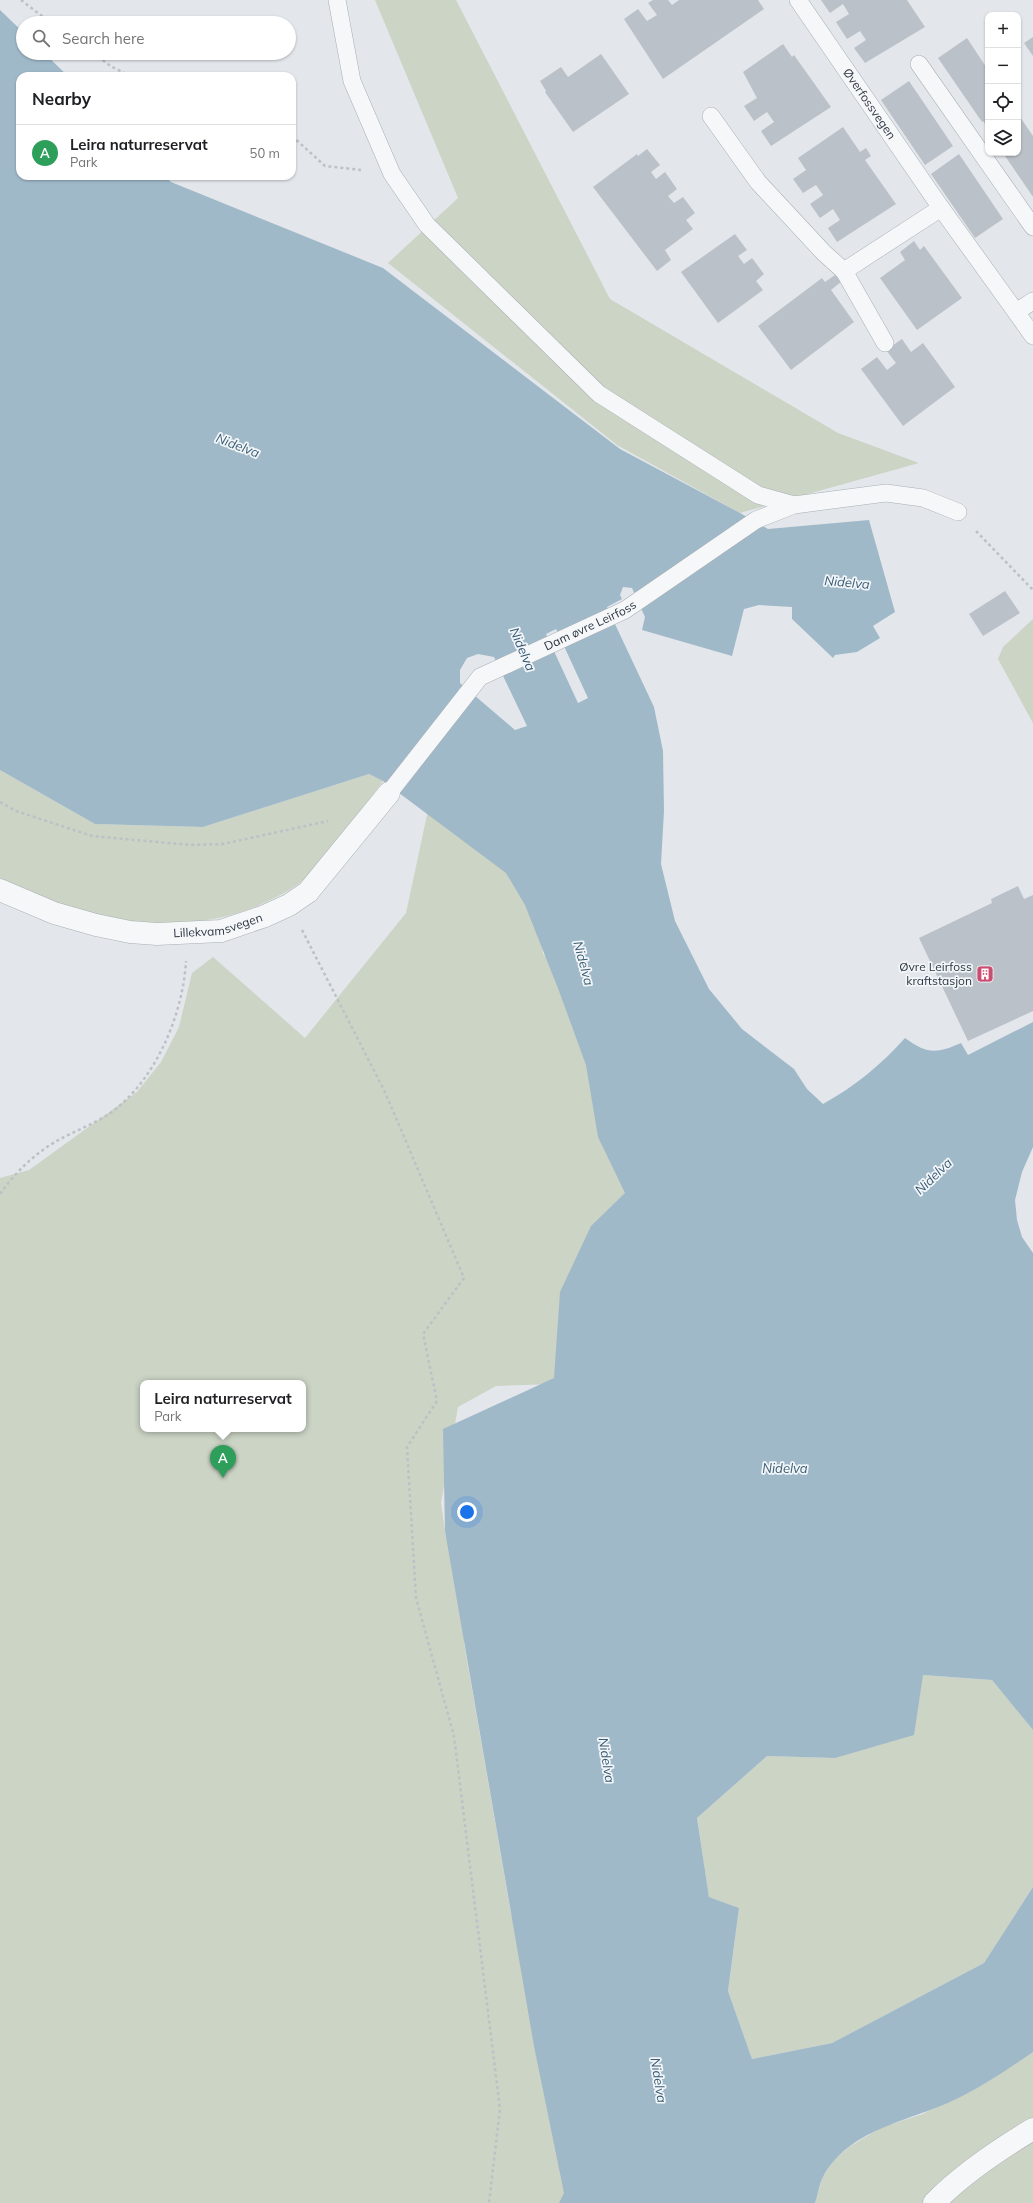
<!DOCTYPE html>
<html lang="en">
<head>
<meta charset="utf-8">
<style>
	:root { --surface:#fff; --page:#f2f2f2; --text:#202124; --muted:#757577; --line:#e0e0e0; --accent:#1a73e8 }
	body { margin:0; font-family:Mulish,sans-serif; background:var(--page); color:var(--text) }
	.controls { position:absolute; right:12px; top:12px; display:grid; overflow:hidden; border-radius:8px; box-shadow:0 1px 3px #0004 }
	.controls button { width:36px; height:36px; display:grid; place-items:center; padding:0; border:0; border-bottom:1px solid var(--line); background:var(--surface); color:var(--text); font:20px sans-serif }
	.you { position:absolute; left:467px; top:1512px; width:14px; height:14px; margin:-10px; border:3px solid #fff; border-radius:50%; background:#1a73e8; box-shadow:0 0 0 6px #1a73e833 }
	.badge { display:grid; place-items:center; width:26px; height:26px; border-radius:50%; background:var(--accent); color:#fff; font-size:13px; font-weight:700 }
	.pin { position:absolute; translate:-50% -33px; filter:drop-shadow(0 1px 2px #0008) }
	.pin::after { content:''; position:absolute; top:21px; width:14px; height:12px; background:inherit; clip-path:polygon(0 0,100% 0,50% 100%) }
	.popup { position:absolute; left:140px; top:1380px; width:166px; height:52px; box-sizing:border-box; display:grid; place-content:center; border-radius:8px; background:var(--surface); filter:drop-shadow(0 1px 3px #0005); font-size:13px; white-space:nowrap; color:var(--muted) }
	.popup b { font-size:15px; color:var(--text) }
	.popup::after { content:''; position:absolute; left:50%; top:100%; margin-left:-8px; border:8px solid transparent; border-top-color:var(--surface) }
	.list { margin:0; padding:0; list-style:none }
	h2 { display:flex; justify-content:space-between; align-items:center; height:52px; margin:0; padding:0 16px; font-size:17px }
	h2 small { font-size:13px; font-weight:400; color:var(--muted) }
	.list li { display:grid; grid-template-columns:26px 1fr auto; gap:12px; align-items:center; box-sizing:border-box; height:56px; padding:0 16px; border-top:1px solid var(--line) }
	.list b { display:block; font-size:15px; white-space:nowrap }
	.list p { margin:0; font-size:13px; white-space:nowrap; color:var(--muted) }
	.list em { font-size:13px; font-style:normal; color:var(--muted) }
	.icon { flex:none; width:22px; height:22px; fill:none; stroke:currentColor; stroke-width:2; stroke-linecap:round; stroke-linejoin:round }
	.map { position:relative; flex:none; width:1033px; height:2203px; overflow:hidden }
	.search { position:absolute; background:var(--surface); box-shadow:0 1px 3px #0004; left:16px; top:16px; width:280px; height:44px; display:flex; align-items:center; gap:10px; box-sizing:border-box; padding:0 14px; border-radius:22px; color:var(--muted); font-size:15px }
	.panel { position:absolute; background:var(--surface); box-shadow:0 1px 3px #0004; left:16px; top:72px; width:280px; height:108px; border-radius:12px }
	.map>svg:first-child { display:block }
</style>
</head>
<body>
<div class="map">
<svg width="1033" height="2203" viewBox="0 0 1033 2203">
	<rect width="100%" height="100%" fill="#e3e7eb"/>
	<g fill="#cbd4c5" fill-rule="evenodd">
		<path d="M375 0H456L610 299 838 433 919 463 740 513 617 445 388 263 458 198Z"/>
		<path d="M1033 619V723L998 659 1003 647Z"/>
		<path d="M0 770 95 824 203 827 369 774 383 781C365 805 348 828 330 851 323 859 318 868 310 874 297 887 281 895 264 903 178 942 81 920 0 878Z"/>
		<path d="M433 787 534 899 543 954 587 1000 642 1181 557 1384 496 1386 458 1407 441 1503 445 1531 464 1619V1643L511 1914 531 1958 584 2115 563 2203H0V1178L29 1170 137 1092 161 1062 179 1027 192 973 213 957 305 1038 406 913ZM143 1383H303V1429H143Z"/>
		<path d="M923 1675 992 1680 1033 1730V1887L984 1963 832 2043 752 2059 728 1991 739 1908 709 1897 697 1818 767 1756 835 1758Z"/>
		<path d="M1033 2052V2203H815L822 2178 834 2160 849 2147 882 2127 923 2114Z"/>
	</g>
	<path fill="#a0b9c9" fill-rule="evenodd" d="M0 10 23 32V53H44L68 76H20V176H165L171 182 383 268 620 449 740 513 768 529 869 520 895 612 873 626 880 638 857 652 835 655 833 658 792 619V607L759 605 744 609 732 656 642 630 645 617 632 588 623 587 620 595 622 599 607 607 654 707 663 751 664 811 661 864 675 921 709 989 742 1029 794 1069 807 1089 823 1104C854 1087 882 1064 905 1038 927 1054 936 1054 961 1043L968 1055 1033 1022V1147L1022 1172 1015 1200 1017 1220 1022 1237 1033 1253V1730L992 1680 923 1675 914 1735 835 1758 767 1756 697 1818 709 1897 739 1908 728 1991 752 2059 832 2043 984 1963 1033 1887V2052C1007 2070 980 2088 952 2101 907 2122 849 2129 823 2177 819 2184 818 2195 815 2203H559L564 2193 534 2046 445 1531 443 1429 554 1378 560 1292 591 1226 625 1193 598 1137 586 1065 559 991 525 905 506 873 383 781 369 774 203 827 95 824 0 770ZM556 629 588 698 578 703 546 634ZM478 654 494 657 527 726 515 730 460 683V670L467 658Z"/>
	<g fill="#bbc1c8">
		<path d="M653 0H668L672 5 679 0H758L764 9 663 79 624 19 638 9 647 21 657 15 648 3Z"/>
		<path d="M821 0H907L925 27 865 63 854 48 866 40 860 31 847 39 836 22 849 14 843 4 830 13Z"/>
		<path d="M1033 37V56L1024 43Z"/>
		<path d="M967 38 988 70V128L983 121 982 122 938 58Z"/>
		<path d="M783 44 792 57 794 55 831 107 771 146 761 131 774 122 767 112 754 121 744 106 757 98 743 72Z"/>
		<path d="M601 54 629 94 573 132 545 92 546 91 540 81 561 67 568 77Z"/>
		<path d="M909 81 953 146 925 165 881 100Z"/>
		<path d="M1018 114 1033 136V197L1003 153H1018Z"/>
		<path d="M843 127 860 152 866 148 871 156 865 160 896 204 837 242 828 228 840 220 833 209 820 218 810 204 823 195 816 185 803 193 793 179 806 170 798 158Z"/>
		<path d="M647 149 660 165 651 172 656 179 665 172 677 189 668 196 674 203 683 197 695 213 686 220 693 229 665 250 671 260 657 271 593 187 637 154 638 156Z"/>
		<path d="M959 154 1003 219 975 238 931 174Z"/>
		<path d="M735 234 747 250 738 256 744 264 752 258 764 274 756 281 763 290 718 323 681 272Z"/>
		<path d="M914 241 920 250 924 246 962 298 917 330 880 278 905 260 900 252Z"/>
		<path d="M835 275 841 282 831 290 854 322 791 370 758 326 822 278 825 282Z"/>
		<path d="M902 339 911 352 923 343 955 387 903 426 861 369 877 357 887 370 896 363 886 350Z"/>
		<path d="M1005 591 1020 613 983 636 969 614Z"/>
		<path d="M1018 886 1024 899 1033 895V1011L968 1041 919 938 992 903 991 899Z"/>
	</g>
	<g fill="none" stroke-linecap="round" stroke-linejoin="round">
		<g stroke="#a8afb5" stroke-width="18">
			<g id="service">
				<path d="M337 0 352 81 392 174 427 225 599 394 758 495 794 505"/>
				<path id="s1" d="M798 0 941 208 1016 312 1033 301"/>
				<path d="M919 64 1033 227"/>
				<path d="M711 116 758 182 824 253 844 271"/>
				<path d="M1016 312 1033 336"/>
				<path d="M885 343 844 271 941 208"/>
				<path id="s2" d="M389 793 480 677 625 610 756 520 794 505 886 493 923 498 958 512"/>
			</g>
		</g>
		<g stroke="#a8afb5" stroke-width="23">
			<g id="pedestrian">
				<path id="s3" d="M0 890 54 913 96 925 130 932 157 934 221 931 265 916 289 905 308 892 389 793"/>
			</g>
		</g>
		<g stroke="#a8afb5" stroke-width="23">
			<path id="minor" d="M934 2203C962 2174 998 2150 1033 2129"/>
		</g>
		<g stroke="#bdc1c6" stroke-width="2.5" stroke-dasharray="3 3" stroke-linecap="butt">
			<path d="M21 0 51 23"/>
			<path d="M93 53 112 67 131 76"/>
			<path d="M292 136 325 166 361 170"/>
			<path d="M976 531 1033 590"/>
			<path d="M0 802 16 811 92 836 190 845 223 844 328 821"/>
			<path d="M302 930 385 1092 464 1278 423 1334 437 1401 407 1447 416 1598 454 1736 500 2109 489 2203"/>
			<path d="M0 1194C15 1173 33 1155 55 1142 72 1132 92 1125 109 1114 155 1082 183 1015 186 961"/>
		</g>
		<use href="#service" stroke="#f6f7f9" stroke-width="17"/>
		<use href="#pedestrian" stroke="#f6f7f9" stroke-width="22"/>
		<use href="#minor" stroke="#f6f7f9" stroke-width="22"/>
	</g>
	<defs>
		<g id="building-square" transform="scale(0.9)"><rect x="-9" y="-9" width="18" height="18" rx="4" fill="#ca4e71" stroke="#f3f6f8"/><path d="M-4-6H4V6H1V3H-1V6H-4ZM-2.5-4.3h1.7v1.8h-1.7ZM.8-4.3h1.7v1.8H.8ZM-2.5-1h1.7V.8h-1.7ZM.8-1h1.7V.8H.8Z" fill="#fff"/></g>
	</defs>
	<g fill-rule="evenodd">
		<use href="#building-square" x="985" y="974"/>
	</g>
	<g text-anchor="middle" stroke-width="3.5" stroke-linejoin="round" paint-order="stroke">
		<g font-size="12" fill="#2c3743" stroke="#f3f6f8">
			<text dy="4" stroke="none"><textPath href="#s1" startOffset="126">Øverfossvegen</textPath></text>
			<text dy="4" stroke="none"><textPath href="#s2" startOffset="269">Dam øvre Leirfoss</textPath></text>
			<text dy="4" stroke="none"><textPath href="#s3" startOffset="226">Lillekvamsvegen</textPath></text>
		</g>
		<g font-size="12" fill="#2c3743" stroke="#f3f6f8" text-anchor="end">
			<text x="972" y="971">Øvre Leirfoss<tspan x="972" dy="14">kraftstasjon</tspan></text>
		</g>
		<g font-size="13" font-style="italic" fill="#375b75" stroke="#f3f6f8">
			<text transform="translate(238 445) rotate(21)" y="5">Nidelva</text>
			<text transform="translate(847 582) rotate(5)" y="5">Nidelva</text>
			<text transform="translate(523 649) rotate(67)" y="5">Nidelva</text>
			<text transform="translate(584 963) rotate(75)" y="5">Nidelva</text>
			<text transform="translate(933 1176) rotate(-44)" y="5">Nidelva</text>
			<text x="785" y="1473">Nidelva</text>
			<text transform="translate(607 1760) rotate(81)" y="5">Nidelva</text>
			<text transform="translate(659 2080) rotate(81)" y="5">Nidelva</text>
		</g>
	</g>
</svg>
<div class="controls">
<button>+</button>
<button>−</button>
<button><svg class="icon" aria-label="locate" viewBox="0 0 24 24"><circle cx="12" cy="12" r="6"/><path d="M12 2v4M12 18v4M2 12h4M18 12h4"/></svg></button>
<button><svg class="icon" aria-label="layers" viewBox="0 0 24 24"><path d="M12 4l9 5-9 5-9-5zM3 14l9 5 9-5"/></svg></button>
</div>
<div class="you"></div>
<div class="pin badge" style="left:223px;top:1478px;background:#2e9e5b">A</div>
<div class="popup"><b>Leira naturreservat</b>Park</div>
<div class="search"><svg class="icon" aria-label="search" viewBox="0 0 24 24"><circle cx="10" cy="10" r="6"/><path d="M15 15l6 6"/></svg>Search here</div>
<section class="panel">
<h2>Nearby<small></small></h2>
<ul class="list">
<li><span class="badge" style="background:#2e9e5b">A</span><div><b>Leira naturreservat</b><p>Park</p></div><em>50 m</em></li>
</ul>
</section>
</div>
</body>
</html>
